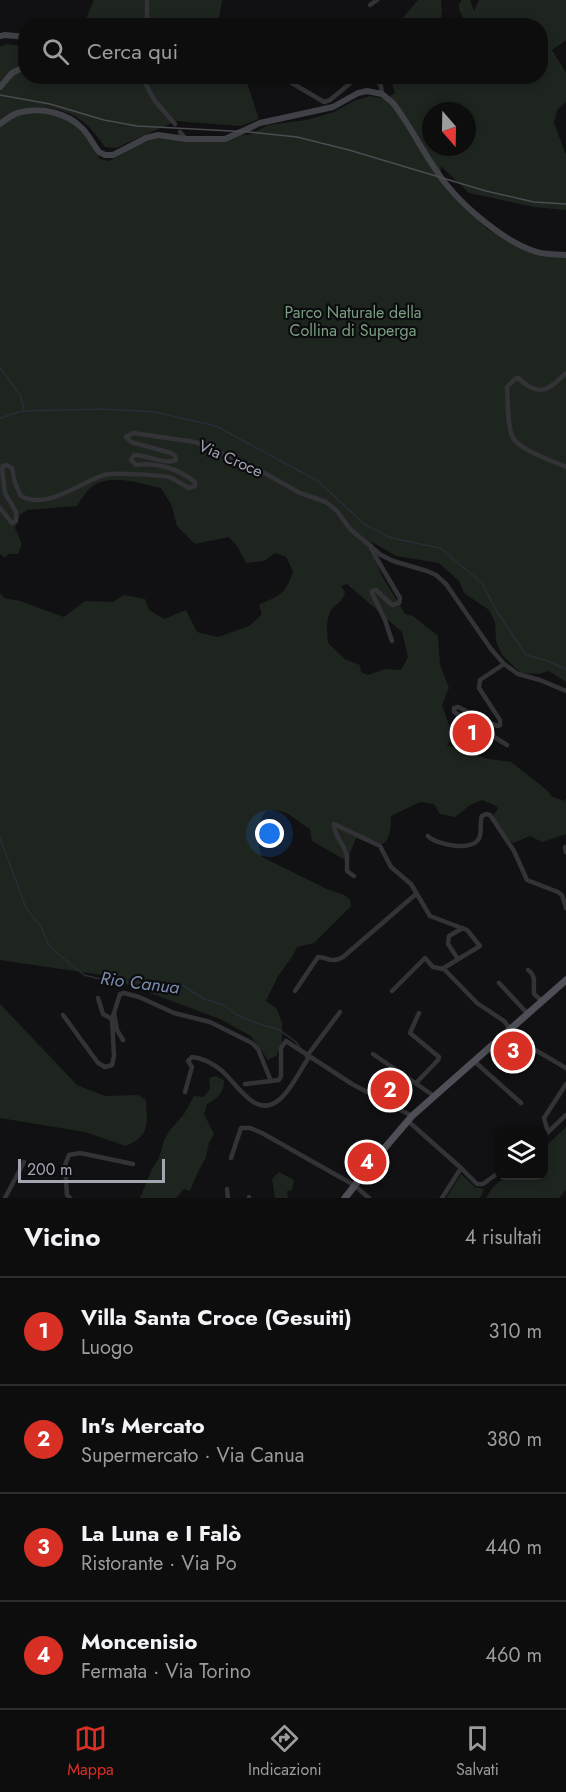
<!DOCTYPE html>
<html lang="it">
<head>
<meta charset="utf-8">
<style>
	:root { --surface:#0d0d0e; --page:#161617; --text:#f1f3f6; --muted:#9a9c9e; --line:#2d2d2e; --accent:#d93025 }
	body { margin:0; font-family:Jost,sans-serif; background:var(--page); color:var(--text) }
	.controls { position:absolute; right:18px; bottom:18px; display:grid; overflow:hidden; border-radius:12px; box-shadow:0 3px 9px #0003 }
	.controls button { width:54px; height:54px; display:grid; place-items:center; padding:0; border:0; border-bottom:2px solid var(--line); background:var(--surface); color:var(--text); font:30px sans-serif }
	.compass { position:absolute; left:422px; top:102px; width:54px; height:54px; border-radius:50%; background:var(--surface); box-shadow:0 3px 9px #0003; rotate:160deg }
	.scale { position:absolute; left:18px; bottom:15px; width:147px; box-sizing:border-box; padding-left:6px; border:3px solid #a3a5b3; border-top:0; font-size:16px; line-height:21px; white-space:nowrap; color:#a3a5b3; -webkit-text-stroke:4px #0c0c0e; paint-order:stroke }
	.you { position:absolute; left:270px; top:834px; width:21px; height:21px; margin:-15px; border:4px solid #fff; border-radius:50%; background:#1a73e8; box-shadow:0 0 0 9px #1a73e833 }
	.badge { display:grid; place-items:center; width:39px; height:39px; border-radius:50%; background:var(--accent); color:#fff; font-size:20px; font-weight:700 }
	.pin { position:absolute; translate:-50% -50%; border:3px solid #fff; box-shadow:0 2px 6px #0006 }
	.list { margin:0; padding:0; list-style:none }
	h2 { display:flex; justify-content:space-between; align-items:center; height:78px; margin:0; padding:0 24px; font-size:26px }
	h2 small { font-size:20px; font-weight:400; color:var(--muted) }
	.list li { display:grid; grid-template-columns:39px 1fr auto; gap:18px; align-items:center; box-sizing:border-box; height:108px; padding:0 24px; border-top:2px solid var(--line) }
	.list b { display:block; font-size:22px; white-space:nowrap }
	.list p { margin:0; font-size:20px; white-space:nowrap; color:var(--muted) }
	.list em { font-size:20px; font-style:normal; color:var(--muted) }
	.icon { flex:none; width:33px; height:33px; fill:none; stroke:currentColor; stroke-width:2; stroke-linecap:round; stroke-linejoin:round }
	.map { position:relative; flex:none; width:566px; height:1198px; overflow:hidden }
	.search { position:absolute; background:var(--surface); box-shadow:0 3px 9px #0003; left:18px; right:18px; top:18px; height:66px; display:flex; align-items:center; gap:15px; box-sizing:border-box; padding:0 21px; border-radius:24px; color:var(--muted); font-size:22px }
	.sheet { height:510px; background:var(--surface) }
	nav { display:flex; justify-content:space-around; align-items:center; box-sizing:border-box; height:84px; border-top:2px solid var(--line); background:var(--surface); font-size:16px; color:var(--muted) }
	nav a { display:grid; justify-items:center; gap:3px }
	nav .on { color:var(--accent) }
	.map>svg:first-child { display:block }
</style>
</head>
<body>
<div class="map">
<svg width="566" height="1198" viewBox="0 0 566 1198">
	<rect width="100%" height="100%" fill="#111113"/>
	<g fill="#1e251f" fill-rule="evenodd">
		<path d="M94 0H222L218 25 83 26Z"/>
		<path d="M418 0H441L442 13 439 25H403L404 24 402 19Z"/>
		<path d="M462 0H470L474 11 479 0H566V40L552 50 566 73V102L557 110 554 123 566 155V210L534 207 469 193 441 166 440 181 487 229 520 246 566 257V682L549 671 539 674 521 673 502 655 496 641 495 622 489 610 464 593 459 581 439 563 396 556 372 542 369 552 375 559 382 576 405 614 413 616 438 636 440 665 449 688 442 705 453 737 447 745 488 759 511 762 548 791 551 796 564 801 566 798V834L542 842 530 836 513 843 498 831 491 820 498 808 494 805 482 800 470 805 455 817 440 814 434 804 420 802 391 816C391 828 391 847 374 845 368 844 362 839 356 838L347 861 312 841 310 829C291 818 289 808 266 811 255 827 256 839 262 857L327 889 344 895 350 900 351 906 314 943 297 947 292 957 278 976 266 1001 277 1009 282 1023V1045L276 1056 267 1060 266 1057 251 1036 220 1019 102 975 0 960V593L4 598 20 601 64 617 85 601 113 602 124 595 145 599 149 610 164 619 186 610 197 632 218 637 249 626 262 614 259 605C280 595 286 594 293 571L286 557 275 553 264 561 246 563 237 546 229 537 195 544 177 526 172 506 161 488C139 483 106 471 88 490 84 495 80 501 77 506L27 510 20 515 15 528 22 544 18 554H8L5 558 0 554V47L6 44 25 46 23 54 25 55 26 76 245 77 259 119 241 126 176 121 116 148 105 147C98 137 89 125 78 118 63 108 29 102 13 113 36 113 64 111 81 130 89 139 94 150 100 159L109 161 138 145 156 138 199 142H225L239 134 248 135 268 125 306 120 334 112 356 100 370 96 385 99 395 93 390 77 540 76V26L465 25 466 24 459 9V4ZM431 111H467V147H431ZM347 584 402 632 408 657 401 670 385 669 368 675 361 672 360 665 346 660 328 643C327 634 326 621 330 612 335 603 342 604 345 592L341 586Z"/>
		<path d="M0 1004 77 1085 105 1096 138 1095 146 1100C147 1125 151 1134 126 1146L85 1132 0 1118Z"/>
		<path d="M215 1076 224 1080C225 1092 217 1099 207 1104L204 1114 214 1134 209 1143 206 1157 197 1174 190 1191 184 1189 176 1198H140L152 1169 159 1158 164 1140 170 1130 184 1114 194 1096 204 1097 210 1089 209 1078Z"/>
		<path d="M566 1127V1190L559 1198H486C500 1171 518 1176 544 1176V1148Z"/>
		<path d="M279 1172 294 1180 292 1190 287 1191 288 1198H275L272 1179Z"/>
		<path d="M461 1174 475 1187 484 1189 480 1198H446Z"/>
	</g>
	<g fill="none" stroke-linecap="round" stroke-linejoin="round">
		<g stroke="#282d36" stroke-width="1.5">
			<path d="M0 368 21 396 24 411"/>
			<path d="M0 418 22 411 104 409 154 412 216 426 318 481 364 524 391 538 440 548 482 583 496 610 526 655 545 660 566 669"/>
			<path d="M0 838 26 908 41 927 49 945 57 953 84 975 113 982 175 983 182 985 204 999 224 1005 237 1015 262 1025 278 1029 296 1042 301 1049"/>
		</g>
		<g stroke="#323237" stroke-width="4.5">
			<path d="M370 5 377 0"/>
			<path d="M147 26V0"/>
			<path d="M141 76 155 101 175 124"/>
			<path d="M280 76 324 102 330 100 359 76"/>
			<path d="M373 76 381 86 382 94"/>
			<path d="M180 132 186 139"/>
			<path d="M566 373C549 390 539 398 518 378L515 379 507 387C508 401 507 427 513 438 520 450 553 461 566 467"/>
			<path d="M0 508 12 523 16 521V512L5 493 2 469 3 466 7 465 12 468 15 483 21 496C49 511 81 480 108 474 117 473 160 475 169 477 176 480 183 485 189 488L195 486V482C179 469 157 462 136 465L131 460 134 455C147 455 165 465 176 460L175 456 171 453 131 442 126 437 133 433 195 442 252 466 300 493 326 502 337 511 350 529 381 555 393 561 427 571 436 575 446 584 491 649 504 664 518 674 540 680 566 691"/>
			<path d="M371 546V549L400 598 399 603 392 605 376 590 372 591V593L385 620 392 641"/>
			<path d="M504 664 480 680 479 688 500 720V725L497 726 458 707 454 708V712L507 745"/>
			<path d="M428 836C436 845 470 851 478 840 483 834 479 823 482 816L486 814 490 815 514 851 527 880 558 892 562 895 566 908"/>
			<path d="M565 847 566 852"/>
			<path d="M354 876 347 871C347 866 347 860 347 856 344 843 334 837 334 824L380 846 391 867 411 884 430 916 467 930 480 946 442 969"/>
			<path d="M458 959 448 944 449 936 463 928"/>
			<path d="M528 970C537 976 533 986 534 994L542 1001"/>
			<path d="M499 983 528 1014"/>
			<path d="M295 991 318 957C328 957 330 964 343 957L416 894"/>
			<path d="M392 991 425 958 433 967 444 969 477 1003 504 1021 510 1029 532 1048 566 1068"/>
			<path d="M98 998 103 1014 112 1019"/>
			<path d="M114 1013 117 1030 123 1040"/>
			<path d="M63 1015 98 1063 105 1067 112 1065 114 1056 112 1019 120 994 124 993 139 997 174 1013 210 1022 252 1043 258 1049 271 1081 279 1080 281 1076V1048L286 1041 352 1084 412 1116"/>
			<path d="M373 1054 434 1096"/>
			<path d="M307 1056 340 1012"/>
			<path d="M474 1061 521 1103"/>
			<path d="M416 1083 438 1060 439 1057 410 1033 419 1013"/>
			<path d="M245 1084 271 1081"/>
			<path d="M185 1092 192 1067 188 1061 192 1057C203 1058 212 1063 221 1070 237 1083 256 1121 280 1099 291 1090 301 1069 309 1057"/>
			<path d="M408 1121 461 1168 442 1198"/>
			<path d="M548 1132 544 1118 566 1084"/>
			<path d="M544 1136 566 1115"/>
			<path d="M231 1158 241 1128H250L262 1133 354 1185 369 1198"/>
			<path d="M461 1168 477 1184H483L498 1173"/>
			<path d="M227 1189 228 1198"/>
			<path d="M249 1197V1198"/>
			<path d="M5 1198 24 1162"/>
			<path d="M70 1198 67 1195 65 1165 69 1155 80 1153 133 1164"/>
		</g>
		<g stroke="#404147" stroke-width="6">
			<path d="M0 36 5 35 26 37"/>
			<path d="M0 87 12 73 26 66"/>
			<path d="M0 124C6 119 13 114 21 112 42 107 67 113 82 128 89 135 93 144 99 152L105 155H113L146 138 158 135 186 139H225L260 123 333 107 358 93 367 91 382 94 393 103C413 129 426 159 446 184 466 209 504 241 534 251 544 255 555 254 566 255"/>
		</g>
		<path stroke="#4e4f56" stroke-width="7" d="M345 1198 377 1157 412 1116 566 980"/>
		<path stroke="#4b4c52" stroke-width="1.5" d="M0 95 50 104 104 120 137 126 250 132 297 137 349 150 486 191 534 202 566 204"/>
	</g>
	<g text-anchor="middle" stroke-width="4.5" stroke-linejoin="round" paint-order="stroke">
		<g font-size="16" fill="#7a9e82" stroke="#0c0c0e">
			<text x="353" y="318">Parco Naturale della<tspan x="353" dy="18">Collina di Superga</tspan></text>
		</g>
		<g font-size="16" fill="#a3a5b3" stroke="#0c0c0e">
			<text transform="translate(231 458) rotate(24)" y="6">Via Croce</text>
		</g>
		<g font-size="18" font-style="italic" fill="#7a8dae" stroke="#0c0c0e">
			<text transform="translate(140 983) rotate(7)" y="6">Rio Canua</text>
		</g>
	</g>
</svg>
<div class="controls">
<button><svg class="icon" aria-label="layers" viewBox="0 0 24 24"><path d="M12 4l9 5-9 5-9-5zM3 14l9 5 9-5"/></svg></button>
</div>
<svg class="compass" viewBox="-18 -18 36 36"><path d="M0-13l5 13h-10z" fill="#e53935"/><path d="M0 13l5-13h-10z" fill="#9a9c9e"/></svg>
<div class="scale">200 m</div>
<div class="you"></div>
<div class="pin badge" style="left:472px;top:733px">1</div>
<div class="pin badge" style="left:390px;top:1090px">2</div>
<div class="pin badge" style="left:513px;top:1051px">3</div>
<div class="pin badge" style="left:367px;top:1162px">4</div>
<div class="search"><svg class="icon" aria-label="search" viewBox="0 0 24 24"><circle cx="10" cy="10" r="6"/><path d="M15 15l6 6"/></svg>Cerca qui</div>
</div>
<section class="sheet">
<h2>Vicino<small>4 risultati</small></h2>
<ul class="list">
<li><span class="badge">1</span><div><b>Villa Santa Croce (Gesuiti)</b><p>Luogo</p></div><em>310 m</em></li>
<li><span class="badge">2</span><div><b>In's Mercato</b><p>Supermercato · Via Canua</p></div><em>380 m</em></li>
<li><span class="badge">3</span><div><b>La Luna e I Falò</b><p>Ristorante · Via Po</p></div><em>440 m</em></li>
<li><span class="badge">4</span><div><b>Moncenisio</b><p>Fermata · Via Torino</p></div><em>460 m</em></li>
</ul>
</section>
<nav>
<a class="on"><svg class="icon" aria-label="map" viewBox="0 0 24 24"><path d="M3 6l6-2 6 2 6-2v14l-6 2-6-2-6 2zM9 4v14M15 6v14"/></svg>Mappa</a>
<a><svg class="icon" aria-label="directions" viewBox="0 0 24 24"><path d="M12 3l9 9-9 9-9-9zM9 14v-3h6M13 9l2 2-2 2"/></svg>Indicazioni</a>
<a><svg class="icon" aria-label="saved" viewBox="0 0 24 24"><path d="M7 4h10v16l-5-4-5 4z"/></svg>Salvati</a>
</nav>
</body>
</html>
